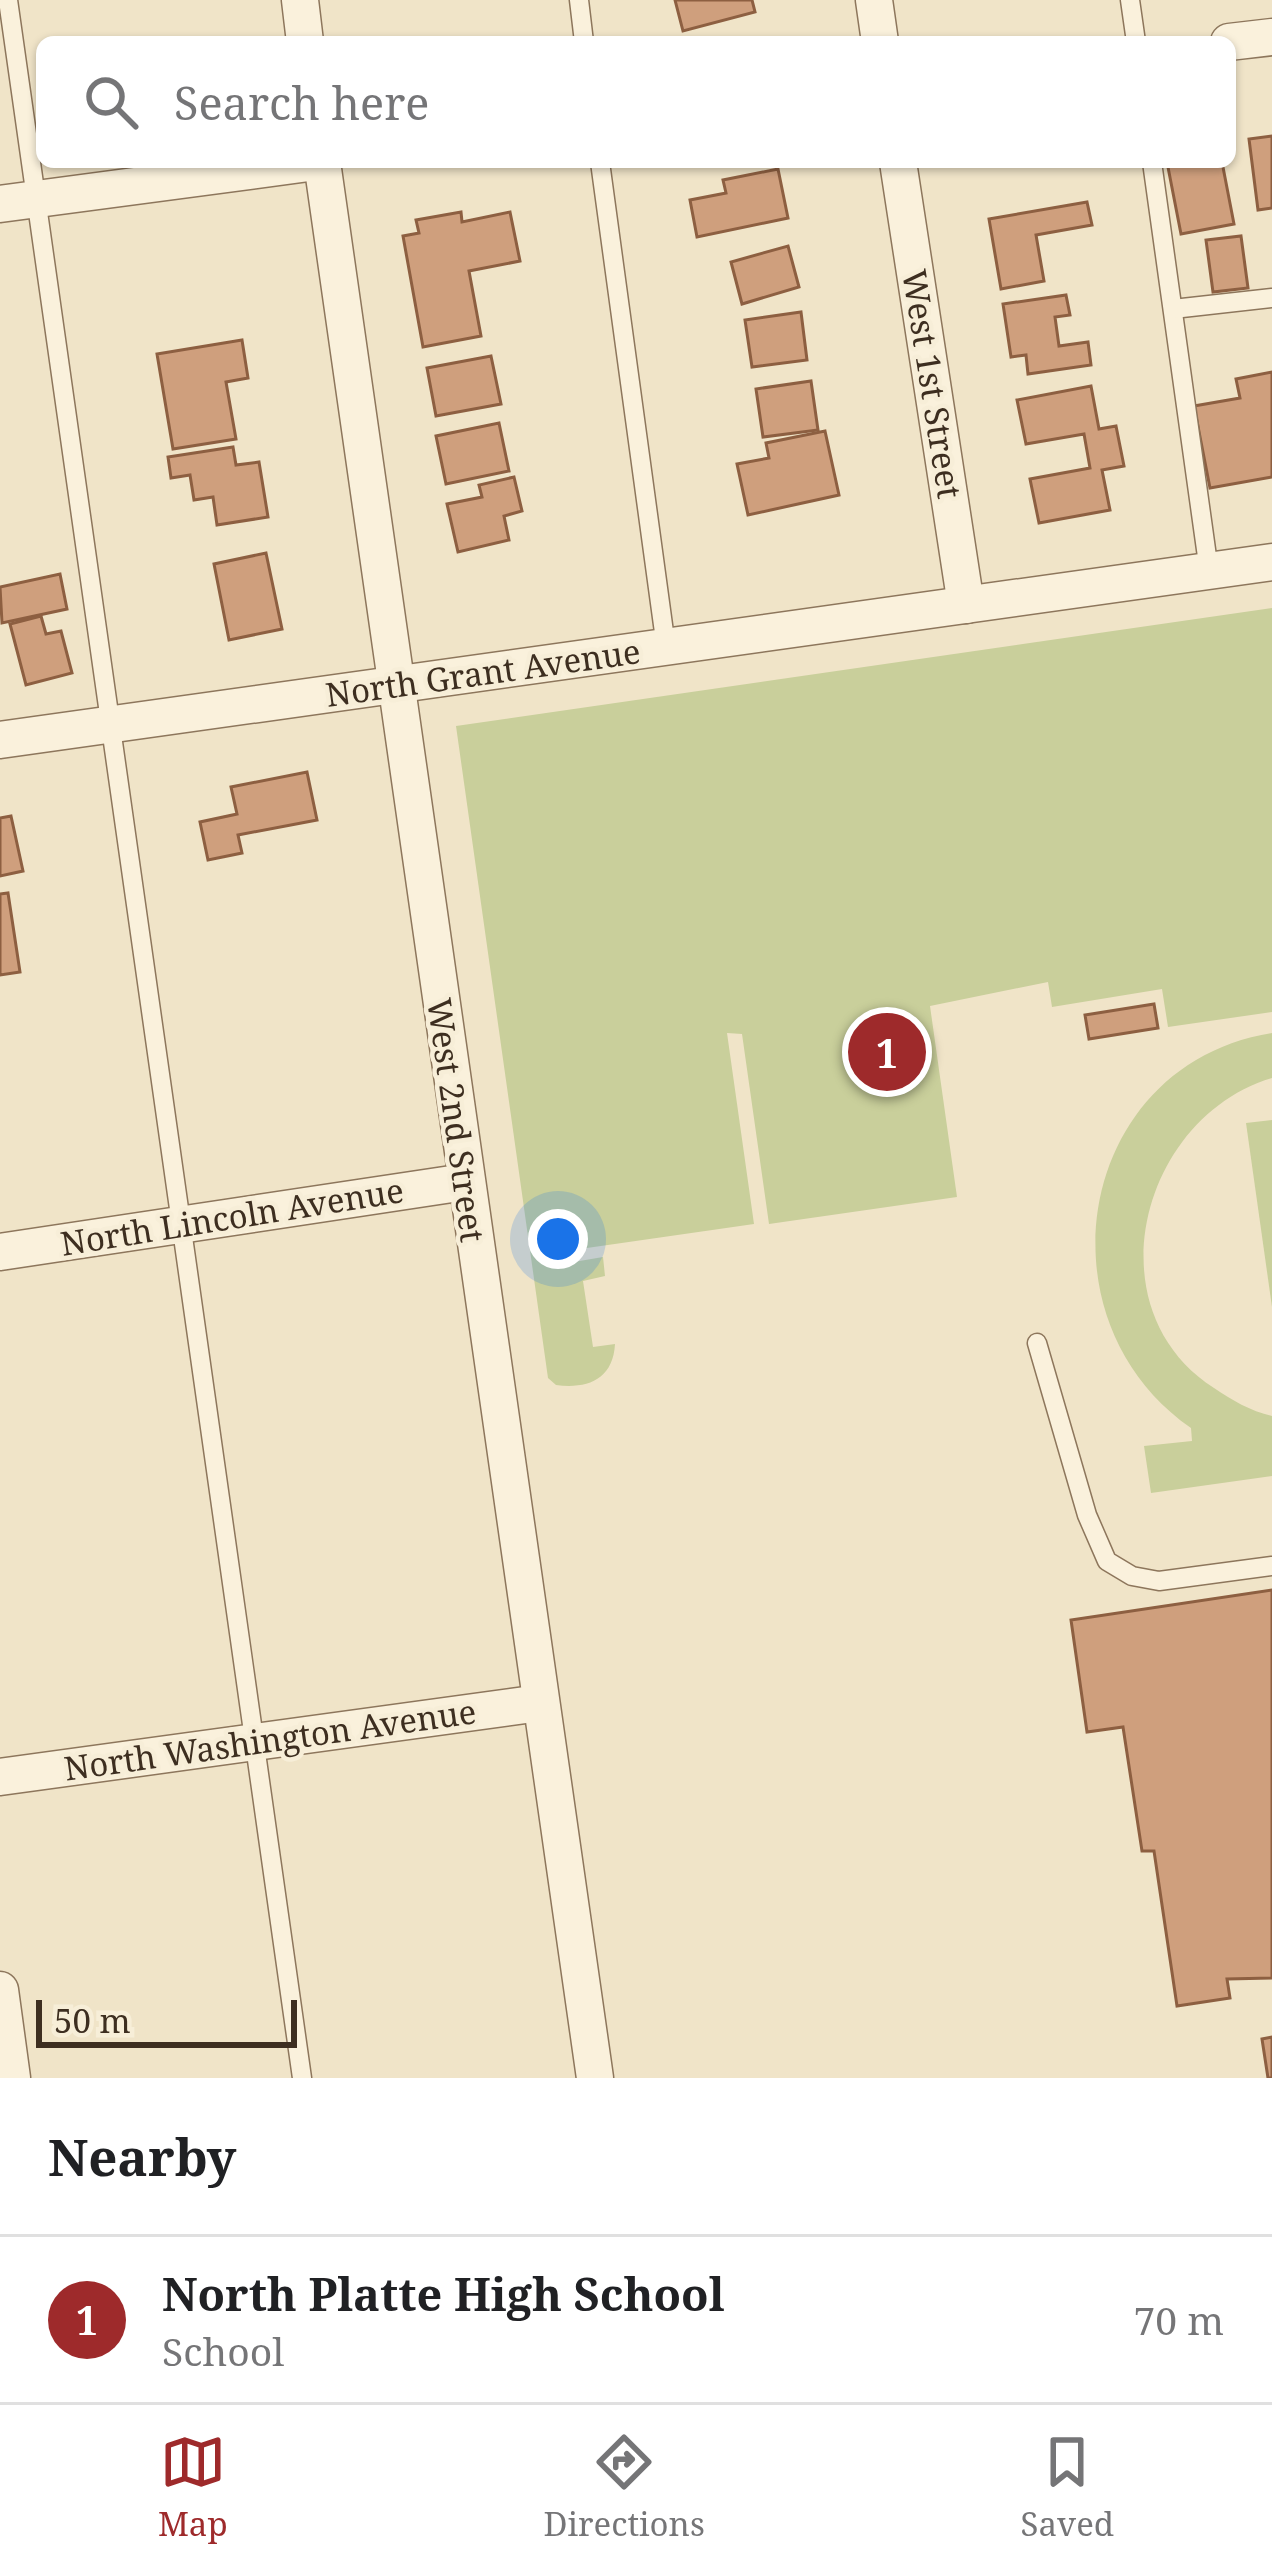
<!DOCTYPE html>
<html lang="en">
<head>
<meta charset="utf-8">
<style>
	:root { --surface:#fff; --page:#f6f6f6; --text:#202124; --muted:#757577; --line:#e0e0e0; --accent:#9e2a2b }
	body { margin:0; font-family:"Noto Serif",serif; background:var(--page); color:var(--text) }
	.scale { position:absolute; left:36px; bottom:30px; width:261px; box-sizing:border-box; padding-left:12px; border:6px solid #3d2e20; border-top:0; font-size:33px; line-height:42px; white-space:nowrap; color:#3d2e20; -webkit-text-stroke:9px #f7eed8; paint-order:stroke }
	.you { position:absolute; left:558px; top:1239px; width:42px; height:42px; margin:-30px; border:9px solid #fff; border-radius:50%; background:#1a73e8; box-shadow:0 0 0 18px #1a73e833 }
	.badge { display:grid; place-items:center; width:78px; height:78px; border-radius:50%; background:var(--accent); color:#fff; font-size:39px; font-weight:700 }
	.pin { position:absolute; translate:-50% -50%; border:6px solid #fff; box-shadow:0 3px 12px #0006 }
	.list { margin:0; padding:0; list-style:none }
	h2 { display:flex; justify-content:space-between; align-items:center; height:156px; margin:0; padding:0 48px; font-size:51px }
	h2 small { font-size:39px; font-weight:400; color:var(--muted) }
	.list li { display:grid; grid-template-columns:78px 1fr auto; gap:36px; align-items:center; box-sizing:border-box; height:168px; padding:0 48px; border-top:3px solid var(--line) }
	.list b { display:block; font-size:45px; white-space:nowrap }
	.list p { margin:0; font-size:39px; white-space:nowrap; color:var(--muted) }
	.list em { font-size:39px; font-style:normal; color:var(--muted) }
	.icon { flex:none; width:66px; height:66px; fill:none; stroke:currentColor; stroke-width:2; stroke-linecap:round; stroke-linejoin:round }
	.map { position:relative; flex:none; width:1272px; height:2078px; overflow:hidden }
	.search { position:absolute; background:var(--surface); box-shadow:0 3px 9px #0004; left:36px; right:36px; top:36px; height:132px; display:flex; align-items:center; gap:30px; box-sizing:border-box; padding:0 42px; border-radius:18px; color:var(--muted); font-size:45px }
	.sheet { height:324px; background:var(--surface) }
	nav { display:flex; justify-content:space-around; align-items:center; box-sizing:border-box; height:168px; border-top:3px solid var(--line); background:var(--surface); font-size:33px; color:var(--muted) }
	nav a { display:grid; justify-items:center; gap:6px }
	nav .on { color:var(--accent) }
	.map>svg:first-child { display:block }
</style>
</head>
<body>
<div class="map">
<svg width="1272" height="2078" viewBox="0 0 1272 2078">
	<rect width="100%" height="100%" fill="#f0e4c8"/>
	<g fill="#c9cf9b">
		<path d="M1272 608V1012L1168 1027 1162 989 1052 1007 1048 982 930 1006 957 1197 769 1224 742 1034 727 1033 754 1224 566 1251 568 1263 603 1257 605 1276 583 1281 593 1347 615 1344C613 1380 587 1389 556 1385L548 1378 456 726Z"/>
		<path d="M1272 1033V1078C1141 1117 1091 1309 1214 1388 1232 1400 1250 1411 1272 1416V1476L1151 1493 1144 1446 1192 1441 1191 1428C1034 1319 1077 1064 1272 1033Z"/>
		<path d="M1272 1120V1307L1246 1123Z"/>
	</g>
	<g fill="#cf9f7d" stroke="#8d5f41" stroke-width="3">
		<path d="M675 0H752L755 12 683 31Z"/>
		<path d="M1272 136V208L1258 210 1249 139Z"/>
		<path d="M1167 162H1222L1234 224 1181 234Z"/>
		<path d="M778 169 788 218 697 237 690 200 726 193 723 180Z"/>
		<path d="M1087 202 1092 225 1036 235 1044 281 1001 289 989 219Z"/>
		<path d="M461 212 462 222 510 212 520 261 469 271 481 336 423 347 403 236 419 233 416 220Z"/>
		<path d="M1241 236 1248 288 1213 292 1206 240Z"/>
		<path d="M788 246 799 287 742 304 731 262Z"/>
		<path d="M1066 295 1070 315 1055 317 1059 346 1088 342 1091 365 1028 374 1026 355 1011 357 1003 304Z"/>
		<path d="M801 312 807 360 752 367 745 320Z"/>
		<path d="M242 340 248 378 226 382 236 439 173 449 157 354Z"/>
		<path d="M491 356 501 404 436 416 427 368Z"/>
		<path d="M1272 372V477L1210 488 1194 406 1240 398 1236 379Z"/>
		<path d="M811 381 818 430 763 437 756 389Z"/>
		<path d="M1091 386 1099 429 1116 426 1124 466 1102 470 1110 510 1039 523 1030 479 1090 468 1084 434 1026 444 1017 400Z"/>
		<path d="M499 423 509 471 446 484 436 436Z"/>
		<path d="M825 431 839 495 748 515 737 464 769 458 766 443Z"/>
		<path d="M233 447 236 465 259 462 268 517 217 525 213 497 194 500 190 475 171 478 168 457Z"/>
		<path d="M514 477 522 511 504 516 509 540 458 552 447 504 482 497 479 485Z"/>
		<path d="M266 553 282 629 229 640 214 564Z"/>
		<path d="M60 574 67 609 2 623 0 587Z"/>
		<path d="M41 616 46 634 61 631 72 673 26 685 10 624Z"/>
		<path d="M307 772 317 820 238 835 242 853 208 860 200 822 237 814 231 787Z"/>
		<path d="M11 816 23 871 0 876V818Z"/>
		<path d="M8 893 20 972 0 975V894Z"/>
		<path d="M1154 1004 1158 1028 1089 1039 1085 1015Z"/>
		<path d="M1272 1590V1978L1227 1979 1230 1998 1177 2006 1154 1851H1142L1123 1727 1087 1732 1071 1620Z"/>
		<path d="M1272 2037V2078H1268L1262 2039Z"/>
	</g>
	<g fill="none" stroke-linecap="round" stroke-linejoin="round">
		<g stroke="#8d765c" stroke-width="21">
			<g id="service">
				<path d="M8 0 302 2078"/>
				<path d="M579 0 584 42"/>
				<path d="M1130 0 1136 42"/>
				<path d="M600 162 666 647"/>
				<path d="M1152 162 1209 571"/>
				<path d="M1173 309 1272 298"/>
				<path d="M1037 1343 1087 1515 1107 1561 1132 1576 1159 1581 1272 1566"/>
			</g>
		</g>
		<g stroke="#8d765c" stroke-width="39">
			<g id="minor">
				<path d="M300 0 305 42"/>
				<path d="M874 0 880 42"/>
				<path d="M1229 42 1272 37"/>
				<path d="M322 162 595 2078"/>
				<path d="M898 162 966 605"/>
				<path d="M0 204 316 162"/>
				<path d="M0 740 1272 562"/>
				<path d="M0 1252 465 1182"/>
				<path d="M0 1777 540 1703"/>
				<path d="M0 1990 12 2078"/>
			</g>
		</g>
		<use href="#service" stroke="#faf1dc" stroke-width="18"/>
		<use href="#minor" stroke="#faf1dc" stroke-width="36"/>
	</g>
	<g text-anchor="middle" stroke-width="9" stroke-linejoin="round" paint-order="stroke">
		<g font-size="33" fill="#3d2e20" stroke="#f7eed8">
			<text transform="translate(932 384) rotate(81)" y="12">West 1st Street</text>
			<text transform="translate(483 673) rotate(-8)" y="12">North Grant Avenue</text>
			<text transform="translate(456 1120) rotate(82)" y="12">West 2nd Street</text>
			<text transform="translate(232 1217) rotate(-9)" y="12">North Lincoln Avenue</text>
			<text transform="translate(270 1740) rotate(-8)" y="12">North Washington Avenue</text>
		</g>
	</g>
</svg>
<div class="scale">50 m</div>
<div class="you"></div>
<div class="pin badge" style="left:887px;top:1052px">1</div>
<div class="search"><svg class="icon" aria-label="search" viewBox="0 0 24 24"><circle cx="10" cy="10" r="6"/><path d="M15 15l6 6"/></svg>Search here</div>
</div>
<section class="sheet">
<h2>Nearby<small></small></h2>
<ul class="list">
<li><span class="badge">1</span><div><b>North Platte High School</b><p>School</p></div><em>70 m</em></li>
</ul>
</section>
<nav>
<a class="on"><svg class="icon" aria-label="map" viewBox="0 0 24 24"><path d="M3 6l6-2 6 2 6-2v14l-6 2-6-2-6 2zM9 4v14M15 6v14"/></svg>Map</a>
<a><svg class="icon" aria-label="directions" viewBox="0 0 24 24"><path d="M12 3l9 9-9 9-9-9zM9 14v-3h6M13 9l2 2-2 2"/></svg>Directions</a>
<a><svg class="icon" aria-label="saved" viewBox="0 0 24 24"><path d="M7 4h10v16l-5-4-5 4z"/></svg>Saved</a>
</nav>
</body>
</html>
